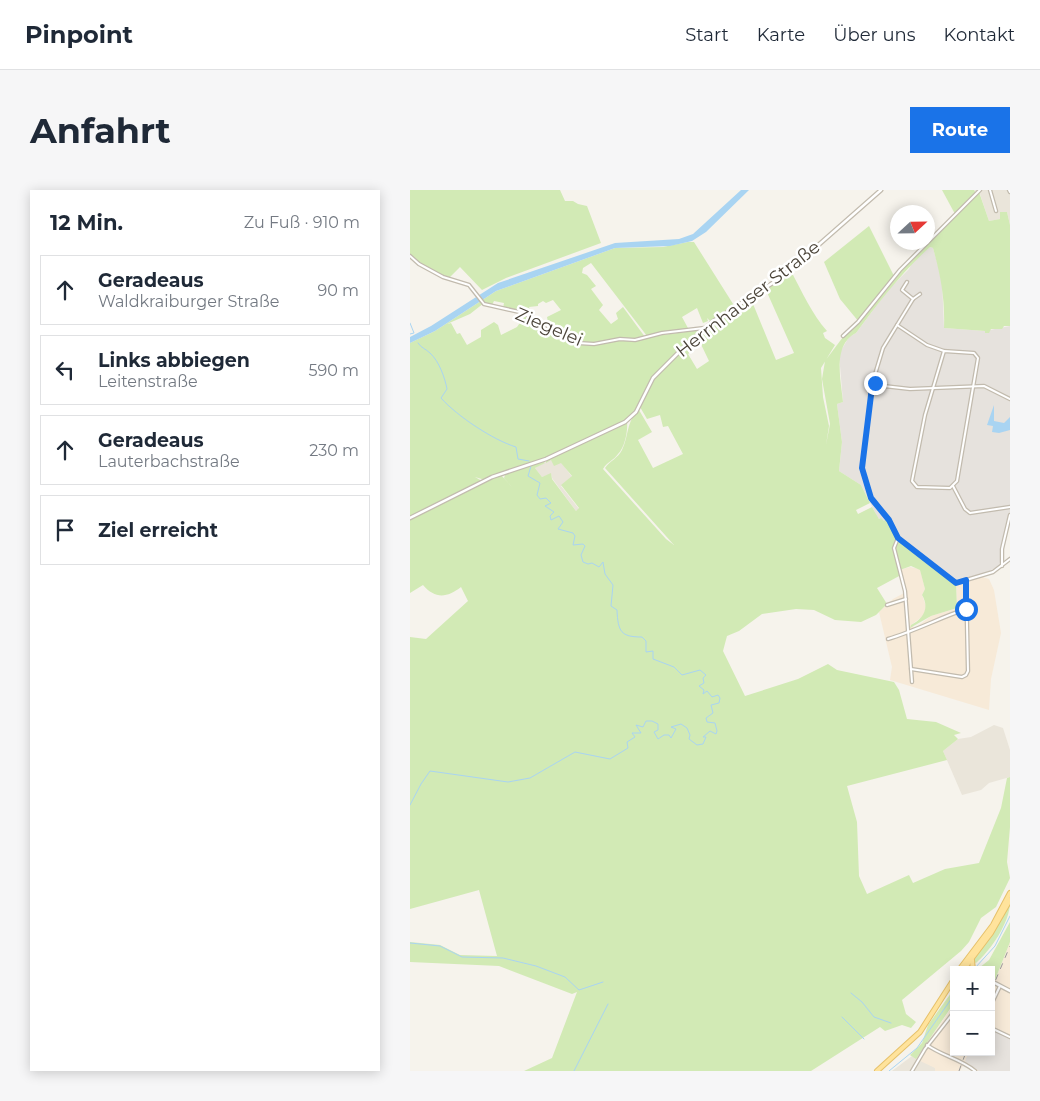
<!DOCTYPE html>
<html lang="de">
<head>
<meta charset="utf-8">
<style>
	:root { --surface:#fff; --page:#f6f6f7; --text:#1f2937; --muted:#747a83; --line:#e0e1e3; --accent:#1a73e8 }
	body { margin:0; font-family:Montserrat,sans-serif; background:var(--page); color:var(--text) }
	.controls { position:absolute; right:15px; bottom:15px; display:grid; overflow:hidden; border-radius:0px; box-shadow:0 2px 12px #0003 }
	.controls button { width:45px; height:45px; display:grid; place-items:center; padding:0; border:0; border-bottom:1px solid var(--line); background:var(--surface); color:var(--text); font:25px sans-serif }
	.compass { position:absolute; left:480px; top:15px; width:45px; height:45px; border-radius:50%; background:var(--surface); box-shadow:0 2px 12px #0003; rotate:68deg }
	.stop { position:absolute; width:15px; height:15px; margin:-11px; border:4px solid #1a73e8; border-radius:50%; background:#fff }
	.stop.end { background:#1a73e8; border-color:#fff; box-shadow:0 1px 5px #0008 }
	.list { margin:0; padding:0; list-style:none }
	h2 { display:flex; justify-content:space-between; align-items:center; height:65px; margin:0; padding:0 20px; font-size:21px }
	h2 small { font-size:16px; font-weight:400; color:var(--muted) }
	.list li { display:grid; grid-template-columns:32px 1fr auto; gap:15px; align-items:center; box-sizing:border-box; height:70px; margin:0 10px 10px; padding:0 10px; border:1px solid var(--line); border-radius:0px }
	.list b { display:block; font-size:19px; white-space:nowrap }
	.list p { margin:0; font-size:16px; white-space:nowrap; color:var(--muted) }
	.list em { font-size:16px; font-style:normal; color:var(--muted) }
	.icon { flex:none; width:28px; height:28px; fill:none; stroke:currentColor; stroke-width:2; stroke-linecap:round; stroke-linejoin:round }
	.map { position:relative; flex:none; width:600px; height:881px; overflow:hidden; border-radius:0px }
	header { display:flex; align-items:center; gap:30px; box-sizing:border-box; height:70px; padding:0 25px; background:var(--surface); border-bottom:1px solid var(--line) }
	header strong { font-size:24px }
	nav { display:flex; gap:28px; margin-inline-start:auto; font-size:18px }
	.intro { display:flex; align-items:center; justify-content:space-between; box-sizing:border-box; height:120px; padding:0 30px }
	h1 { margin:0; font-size:35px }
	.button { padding:12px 22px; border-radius:0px; background:var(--accent); color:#fff; font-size:18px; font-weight:700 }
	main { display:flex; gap:30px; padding:0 30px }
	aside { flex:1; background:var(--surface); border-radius:0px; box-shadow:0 2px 12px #0003 }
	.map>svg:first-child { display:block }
</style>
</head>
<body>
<header>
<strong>Pinpoint</strong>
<nav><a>Start</a><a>Karte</a><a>Über uns</a><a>Kontakt</a></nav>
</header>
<div class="intro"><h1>Anfahrt</h1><a class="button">Route</a></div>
<main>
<aside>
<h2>12 Min.<small>Zu Fuß · 910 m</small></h2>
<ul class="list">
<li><svg class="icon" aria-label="ahead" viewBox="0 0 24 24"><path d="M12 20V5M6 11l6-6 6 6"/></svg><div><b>Geradeaus</b><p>Waldkraiburger Straße</p></div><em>90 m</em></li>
<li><svg class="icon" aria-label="left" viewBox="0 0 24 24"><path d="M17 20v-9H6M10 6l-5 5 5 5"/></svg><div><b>Links abbiegen</b><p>Leitenstraße</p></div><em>590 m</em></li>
<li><svg class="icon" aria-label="ahead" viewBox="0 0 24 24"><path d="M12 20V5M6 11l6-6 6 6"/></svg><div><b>Geradeaus</b><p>Lauterbachstraße</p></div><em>230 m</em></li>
<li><svg class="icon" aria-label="arrive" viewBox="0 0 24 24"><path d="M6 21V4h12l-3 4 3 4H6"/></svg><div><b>Ziel erreicht</b></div></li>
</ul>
</aside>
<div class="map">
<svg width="600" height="881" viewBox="0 0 600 881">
	<rect width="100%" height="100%" fill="#f6f3ec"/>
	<g fill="#eae5da">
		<path d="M564 0H600V35L597 22 590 29 579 31 570 4Z"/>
		<path d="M141 269 151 272 162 287 151 296 169 319 166 321 142 288 141 284 132 287 125 278Z"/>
		<path d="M584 535 593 538 600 560V587L579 593 571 600 552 605 533 561 548 549 561 547Z"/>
		<path d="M502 866 526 878 525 881H482Z"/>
	</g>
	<g fill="#f7ead8">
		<path d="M500 377 510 379 515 399 512 405 516 416 514 425 501 435 505 438 521 426 547 418 546 393 569 386 579 389 584 400 591 443 581 489 579 520 480 490 482 477 469 422 483 409 494 403 490 380Z"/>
		<path d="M600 752V881H567L555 872 550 881H525V878L506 869 544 814V862H581V788L585 790Z"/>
	</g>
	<g fill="#e6e2dd">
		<path d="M520 57 523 58 532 89 534 138 575 141 600 136V329L589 376 562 390 544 392 488 348 481 340 477 329 474 331 468 328 451 295 429 281 432 252 427 214 433 212 429 164 439 147 446 143 479 99 499 79 503 71Z"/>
		<path d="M581 839 600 849V881H569L555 871 559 862H581Z"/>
	</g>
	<g fill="#d2eab5">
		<path d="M0 0H150L155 11H163L168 14 177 16 191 53 96 88 72 100 50 77 38 89 10 74 0 66Z"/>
		<path d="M532 0H564L566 3 545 24Z"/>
		<path d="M569 2 579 31 590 29V22H597L600 35V136H594L592 139H581L579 143H575V141L534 138C535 109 531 87 523 58L520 57C492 82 469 112 446 143 422 155 431 190 433 212L427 214 432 252 429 281 451 295 460 313 446 320 448 324 462 317 469 329 471 328 474 331 477 328 488 348 546 393 547 418 521 426 500 438 501 435C513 429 520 418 512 405L515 399 510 380 501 376 490 380 491 385 467 398 477 414 466 425 451 432 425 430 404 420 386 419 352 424 329 441 317 446 313 461 335 506 388 489 418 474 427 480 484 492 489 500 497 529 526 532 551 543 544 545 548 549 533 561 537 570 437 596 447 632 449 686 457 704 499 685 503 693 535 679 569 673 591 618 597 588 600 587V637L597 672 600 688 586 717 571 728 559 752 551 761 492 810 496 824 506 832 501 838 492 835 475 841 470 837 401 881H114L142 868 167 802 162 804 89 776 0 772V752L30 755 50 765 87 766 69 700 0 719V447L16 449 58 411 51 397C37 408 25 409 13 395L0 403V420V329L91 285 102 297 94 288 96 282 133 271 135 273 125 278 132 287 141 283 142 289 166 321 169 318 151 295 162 286 151 273 144 276 141 270 136 273V270L217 232C218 240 215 257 208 264 204 270 197 272 193 279L256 349 264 355 195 278C200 271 208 268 212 260 219 246 216 231 229 220L242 242 228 250 243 278 273 264 258 236 253 237 250 225 237 229 230 217 245 187 281 152 282 161 278 164 287 179 299 171 287 146 341 109 366 170 384 163 356 100 381 81C392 102 402 124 417 141L413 143 415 148 425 155 411 178 413 207 419 236 416 255 420 234 412 189 415 171 433 147 444 138 491 80Z"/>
		<path d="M459 36 484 86 449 132 430 109 414 72Z"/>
		<path d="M278 52H284L325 117 301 132 297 128 298 131 293 133 287 118 272 127 279 140 237 146 181 73 173 78 172 83 177 85 186 96 181 99 193 115 189 120 201 134 208 129 206 123 213 117 235 147 174 153 163 150 136 134 138 132 137 127 151 120 143 110 136 113 133 111 128 114V116L119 117 122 123 119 125 93 118 94 113 84 111 82 115 74 113 60 124 37 134 41 133 47 144 50 143 57 155 71 147V140L84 132 88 135 91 145 107 137 116 124 157 149 176 155 290 140 243 186 224 222 213 233 133 269 75 290 65 287 72 291 0 326V153L25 141 86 101 205 58 253 57Z"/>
		<path d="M600 712C600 733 580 761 566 773L563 771 565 767 585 740Z"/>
		<path d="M600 732V752L585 790 581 788V780H570L569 778 579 770Z"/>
		<path d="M544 799V813L506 869 500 865 512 853 518 835Z"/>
	</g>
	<g fill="#a9d4f2">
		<path d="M331 0H339L296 42 282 51 260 56 205 58 86 101 25 141 0 153V147L21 136 88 93 205 53 269 49 283 44Z"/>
		<path d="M584 215V231L594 233 600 227V240L589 243 582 242 583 236 577 235Z"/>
	</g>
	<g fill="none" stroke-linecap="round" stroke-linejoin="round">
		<g stroke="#a9d4f2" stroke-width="1">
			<path d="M0 133 4 143 0 144"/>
			<path d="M8 153C11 158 16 159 20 163 29 171 35 188 37 199L31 208C47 226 83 250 106 257L108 269 119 271"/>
			<path d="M0 615 11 594 20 581 98 592 120 588 165 562 200 569 218 558 217 552 225 547 222 543H231L226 535 233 537 236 531H242L248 534V540L244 542 248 549 254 545H259L261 548 266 539 261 537 271 534 277 538 280 545 279 549 287 555 293 554 296 547H293L300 541 306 544 307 541 305 533 297 532 296 528 303 523 301 515 309 513 310 508 308 505 302 507 297 501 293 504 294 500 289 496 294 493 293 488 296 485 290 480 272 485 264 477 243 469V461L236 462V451L232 447C211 447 208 442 207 420L201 416 203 395 195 384 193 372 189 377 182 373 178 374 173 372 171 365 175 356 173 354 163 355 165 346 163 343 148 339 153 332 149 326 141 330 140 326 144 322 135 316 141 313 136 308 130 309 127 305 130 293 118 286 121 276"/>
			<path d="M0 753 30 756 52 767 93 768 126 776 155 787 169 800 193 792"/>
			<path d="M565 778 585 756 600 726"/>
			<path d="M441 803 452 812 464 827 481 833"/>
			<path d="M432 827 454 849"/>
			<path d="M164 881 198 814"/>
			<path d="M479 881 507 858 544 805"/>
		</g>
		<g stroke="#c2bbae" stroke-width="4.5">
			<g id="minor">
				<path d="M580 0 586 21"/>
				<path d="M599 0 600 2"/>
				<path d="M0 66 9 74 33 87 59 95 74 114 114 123 168 153 184 154 210 149 225 150 252 143 294 138"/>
				<path d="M497 92 492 100 503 109"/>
				<path d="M487 135 517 155 534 161"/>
				<path d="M433 146 448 132 490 80 570 0"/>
				<path d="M534 161 564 163 568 168 547 291 540 298 507 297 502 291 515 225Z"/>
				<circle cx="462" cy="194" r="3"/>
				<path d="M463 191 473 158 503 109 510 104"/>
				<path d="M465 195 500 199 574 196 600 209"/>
				<path d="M462 197 452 278 461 308 479 330 488 348 546 393 583 382 600 369"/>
				<path d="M543 296 555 319 560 323 600 317"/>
				<path d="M488 348 484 358 495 401 502 492"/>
				<path d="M592 376V359L600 325"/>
				<path d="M477 415 496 409"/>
				<path d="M478 449C505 441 529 428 556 419"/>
				<path d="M501 479 552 487 556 485 558 481 556 390"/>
				<path d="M581 815 590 796"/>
				<path d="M581 838 600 847"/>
				<path d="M517 855C532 866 551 869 565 881"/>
				<path d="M502 881 515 859 544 822"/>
			</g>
		</g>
		<g stroke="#c2bbae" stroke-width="5">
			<g id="tertiary">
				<path d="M0 328 82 287 136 269 215 232 226 222 243 188 276 155 305 130 372 87 471 0"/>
				<path d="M581 791 600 801"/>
			</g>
		</g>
		<g stroke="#e6c16a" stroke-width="6">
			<g id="primary">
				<path d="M562 770 563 780"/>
				<path d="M549 780 583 735 600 703"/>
				<path d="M553 780 581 743 600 710"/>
				<path d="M467 881 510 842 544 789"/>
			</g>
		</g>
		<use href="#minor" stroke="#fff" stroke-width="2"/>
		<use href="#tertiary" stroke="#fff" stroke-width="2.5"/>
		<use href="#primary" stroke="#ffe39c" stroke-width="4"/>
		<g stroke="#9a9a9a" stroke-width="1" stroke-dasharray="6 6" stroke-linecap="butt">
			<path d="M581 801 600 756"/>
			<path d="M549 881 556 862"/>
		</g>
	</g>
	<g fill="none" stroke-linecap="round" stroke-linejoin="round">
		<path stroke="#1a73e8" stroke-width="6" d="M465 193 462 197 452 278 461 308 479 330 488 348 546 393 556 390V419"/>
	</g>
	<g text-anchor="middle" stroke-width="5" stroke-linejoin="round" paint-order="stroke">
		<g font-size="18" fill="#4b4439" stroke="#fff">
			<text transform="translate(338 109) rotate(-38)" y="6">Herrnhauser Straße</text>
			<text transform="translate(139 137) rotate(23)" y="6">Ziegelei</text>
		</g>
	</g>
</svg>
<div class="controls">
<button>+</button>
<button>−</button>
</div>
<svg class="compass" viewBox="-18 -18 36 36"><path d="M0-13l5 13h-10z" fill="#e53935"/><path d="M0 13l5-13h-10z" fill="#747a83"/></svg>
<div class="stop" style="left:556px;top:419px"></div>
<div class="stop end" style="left:465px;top:193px"></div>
</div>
</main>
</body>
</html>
